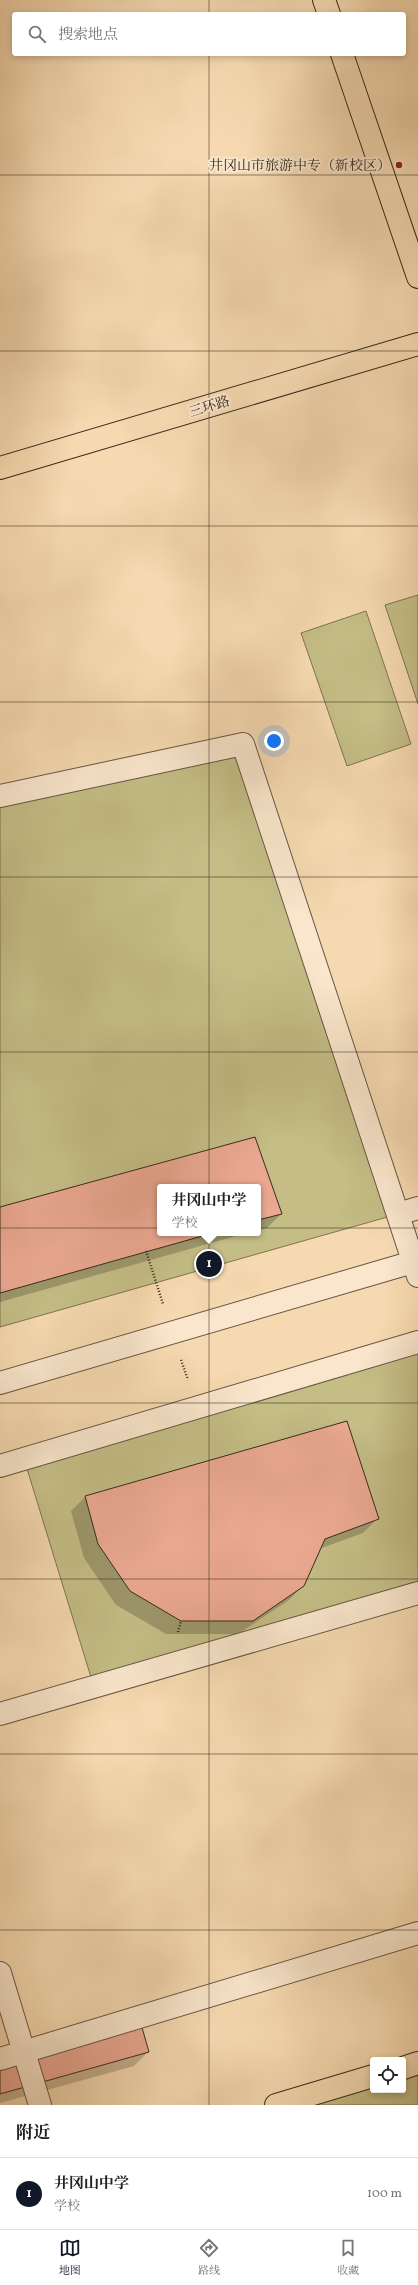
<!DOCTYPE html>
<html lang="zh">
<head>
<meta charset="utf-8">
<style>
	:root { --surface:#fff; --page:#f2f2f2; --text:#222; --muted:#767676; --line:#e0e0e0; --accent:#111827 }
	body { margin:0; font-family:Vollkorn,"Noto Serif SC",serif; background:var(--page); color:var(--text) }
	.controls { position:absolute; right:12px; bottom:12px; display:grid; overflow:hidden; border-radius:4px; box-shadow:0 2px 6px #0003 }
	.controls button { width:36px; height:36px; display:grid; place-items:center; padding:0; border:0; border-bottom:1px solid var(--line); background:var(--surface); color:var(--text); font:20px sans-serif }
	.you { position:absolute; left:274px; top:741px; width:14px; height:14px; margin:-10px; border:3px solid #fff; border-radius:50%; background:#1a73e8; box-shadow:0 0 0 6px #1a73e833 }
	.badge { display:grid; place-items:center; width:26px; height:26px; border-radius:50%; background:var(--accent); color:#fff; font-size:13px; font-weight:700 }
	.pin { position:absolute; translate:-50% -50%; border:2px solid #fff; box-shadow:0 1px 4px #0006 }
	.popup { position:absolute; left:157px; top:1184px; width:104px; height:52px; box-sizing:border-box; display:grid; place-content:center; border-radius:4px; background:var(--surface); filter:drop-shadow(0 1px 3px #0005); font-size:13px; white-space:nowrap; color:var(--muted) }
	.popup b { font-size:15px; color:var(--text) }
	.popup::after { content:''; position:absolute; left:50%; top:100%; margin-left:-8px; border:8px solid transparent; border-top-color:var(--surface) }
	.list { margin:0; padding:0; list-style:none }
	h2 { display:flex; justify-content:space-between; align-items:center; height:52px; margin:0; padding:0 16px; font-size:17px }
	h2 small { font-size:13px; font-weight:400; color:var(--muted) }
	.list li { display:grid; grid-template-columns:26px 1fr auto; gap:12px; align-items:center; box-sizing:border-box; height:72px; padding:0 16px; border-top:1px solid var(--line) }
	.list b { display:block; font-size:15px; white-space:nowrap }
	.list p { margin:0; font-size:13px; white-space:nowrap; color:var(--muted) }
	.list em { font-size:13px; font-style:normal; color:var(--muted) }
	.icon { flex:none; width:22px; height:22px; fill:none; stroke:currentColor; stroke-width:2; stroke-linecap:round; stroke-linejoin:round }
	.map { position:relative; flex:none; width:418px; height:2105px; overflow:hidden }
	.search { position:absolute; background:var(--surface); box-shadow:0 2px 6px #0003; left:12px; right:12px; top:12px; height:44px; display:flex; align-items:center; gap:10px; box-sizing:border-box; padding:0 14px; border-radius:4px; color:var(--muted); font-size:15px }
	.sheet { height:124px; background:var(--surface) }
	nav { display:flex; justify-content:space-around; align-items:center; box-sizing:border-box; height:56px; border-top:1px solid var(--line); background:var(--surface); font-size:11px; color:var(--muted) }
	nav a { display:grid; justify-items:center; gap:2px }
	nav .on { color:var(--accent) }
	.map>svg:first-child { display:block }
</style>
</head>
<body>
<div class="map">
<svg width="418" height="2105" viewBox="0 0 418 2105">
	<rect width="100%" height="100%" fill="#f6d9b0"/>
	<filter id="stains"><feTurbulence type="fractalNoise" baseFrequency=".005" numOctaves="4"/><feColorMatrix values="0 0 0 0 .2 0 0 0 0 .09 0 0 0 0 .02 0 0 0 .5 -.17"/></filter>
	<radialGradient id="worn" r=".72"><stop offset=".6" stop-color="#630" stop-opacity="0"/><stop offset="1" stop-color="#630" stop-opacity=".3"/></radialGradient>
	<g fill="#c4bd86" stroke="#7e7452" fill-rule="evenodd">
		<path d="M418 595V704L385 605Z"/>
		<path d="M366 611 411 744 347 766 301 633Z"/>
		<path d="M243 744 398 1214 0 1327V795ZM160 1187H258V1233H160Z"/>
		<path d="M418 1342V1593L94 1687 24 1459Z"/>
		<path d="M418 2063V2105H276L373 2076V2090H403V2068Z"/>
	</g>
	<g fill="#0003">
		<path d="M255 1138 281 1214 267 1228 258 1230V1187H160V1233H247L0 1302V1208Z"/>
		<path d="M346 1422 377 1519 363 1533 319 1549 303 1586 289 1600 238 1634H166L116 1605 84 1558 71 1511 85 1497Z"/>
		<path d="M148 2052 134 2066 0 2103V2060Z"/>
	</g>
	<g fill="#eba892" stroke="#372b1e">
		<path d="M255 1137 282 1214 258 1220V1187H160V1233H213L0 1293V1207Z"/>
		<path d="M347 1421 379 1519 325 1539 304 1586 253 1621H181L130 1591 98 1544 85 1496Z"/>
		<path d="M139 2017 149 2052 0 2094V2059Z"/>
	</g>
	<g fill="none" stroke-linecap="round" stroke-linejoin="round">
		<g stroke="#675642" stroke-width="24">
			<g id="minor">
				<path d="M0 796 243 744 418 1276"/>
				<path d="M398 1214 418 1208"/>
				<path d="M0 1383 413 1262"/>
				<path d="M0 1466 418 1342"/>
				<path d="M0 1714 418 1593"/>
				<path d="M0 1973 40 2105"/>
				<path d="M0 2059 418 1933"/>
			</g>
		</g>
		<g stroke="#372b1e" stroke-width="24">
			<g id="major">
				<path d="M403 2068 418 2063"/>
				<path d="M276 2105 373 2076"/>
			</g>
		</g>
		<g stroke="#372b1e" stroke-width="24">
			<g id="highway">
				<path d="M324 0 329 14"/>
				<path d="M342 54 418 277"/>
				<path d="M0 468 418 344"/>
			</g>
		</g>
		<g stroke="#372b1e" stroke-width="2.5" stroke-dasharray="1 2" stroke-linecap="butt">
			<path d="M146 1251 163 1304"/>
			<path d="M181 1360 188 1380"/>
			<path d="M178 1632 181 1621"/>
		</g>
		<use href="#minor" stroke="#f9e6cc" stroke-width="22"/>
		<use href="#major" stroke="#f6d9b0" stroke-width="22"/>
		<use href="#highway" stroke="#f6d9b0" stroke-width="22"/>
	</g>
	<path fill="none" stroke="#372b1e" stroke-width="1" stroke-opacity="0.55" d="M209 0V14M209 54V2105M0 175H418M0 351H418M0 526H418M0 702H418M0 877H418M0 1052H418M0 1228H418M0 1403H418M0 1579H418M0 1754H418M0 1930H418"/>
	<circle fill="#8f2418" stroke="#f9e6cc" stroke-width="1.5" cx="399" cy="165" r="4"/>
	<g text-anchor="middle" stroke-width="4" stroke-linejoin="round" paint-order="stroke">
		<g font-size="14" fill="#372b1e" stroke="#f9e6cc" text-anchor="end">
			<text x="391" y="170">井冈山市旅游中专（新校区）</text>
		</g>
		<g font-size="14" fill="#372b1e" stroke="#f9e6cc">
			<text transform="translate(209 406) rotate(-17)" y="5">三环路</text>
		</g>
	</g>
	<rect width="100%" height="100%" filter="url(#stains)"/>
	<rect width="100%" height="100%" fill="url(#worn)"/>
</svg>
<div class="controls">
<button><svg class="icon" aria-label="locate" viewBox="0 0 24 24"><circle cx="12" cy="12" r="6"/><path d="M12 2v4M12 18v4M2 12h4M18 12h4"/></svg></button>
</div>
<div class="you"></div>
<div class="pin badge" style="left:209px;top:1264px">1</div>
<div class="popup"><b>井冈山中学</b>学校</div>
<div class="search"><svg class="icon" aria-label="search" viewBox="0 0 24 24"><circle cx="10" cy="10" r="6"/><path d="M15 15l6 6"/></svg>搜索地点</div>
</div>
<section class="sheet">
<h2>附近<small></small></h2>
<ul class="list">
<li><span class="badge">1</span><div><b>井冈山中学</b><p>学校</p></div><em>100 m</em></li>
</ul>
</section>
<nav>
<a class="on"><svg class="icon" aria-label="map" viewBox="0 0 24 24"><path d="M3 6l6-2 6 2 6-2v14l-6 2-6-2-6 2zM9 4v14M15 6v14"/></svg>地图</a>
<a><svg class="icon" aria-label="directions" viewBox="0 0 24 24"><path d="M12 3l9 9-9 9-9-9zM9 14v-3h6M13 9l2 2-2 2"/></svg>路线</a>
<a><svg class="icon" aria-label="saved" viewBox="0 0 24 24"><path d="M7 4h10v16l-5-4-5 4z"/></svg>收藏</a>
</nav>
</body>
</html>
